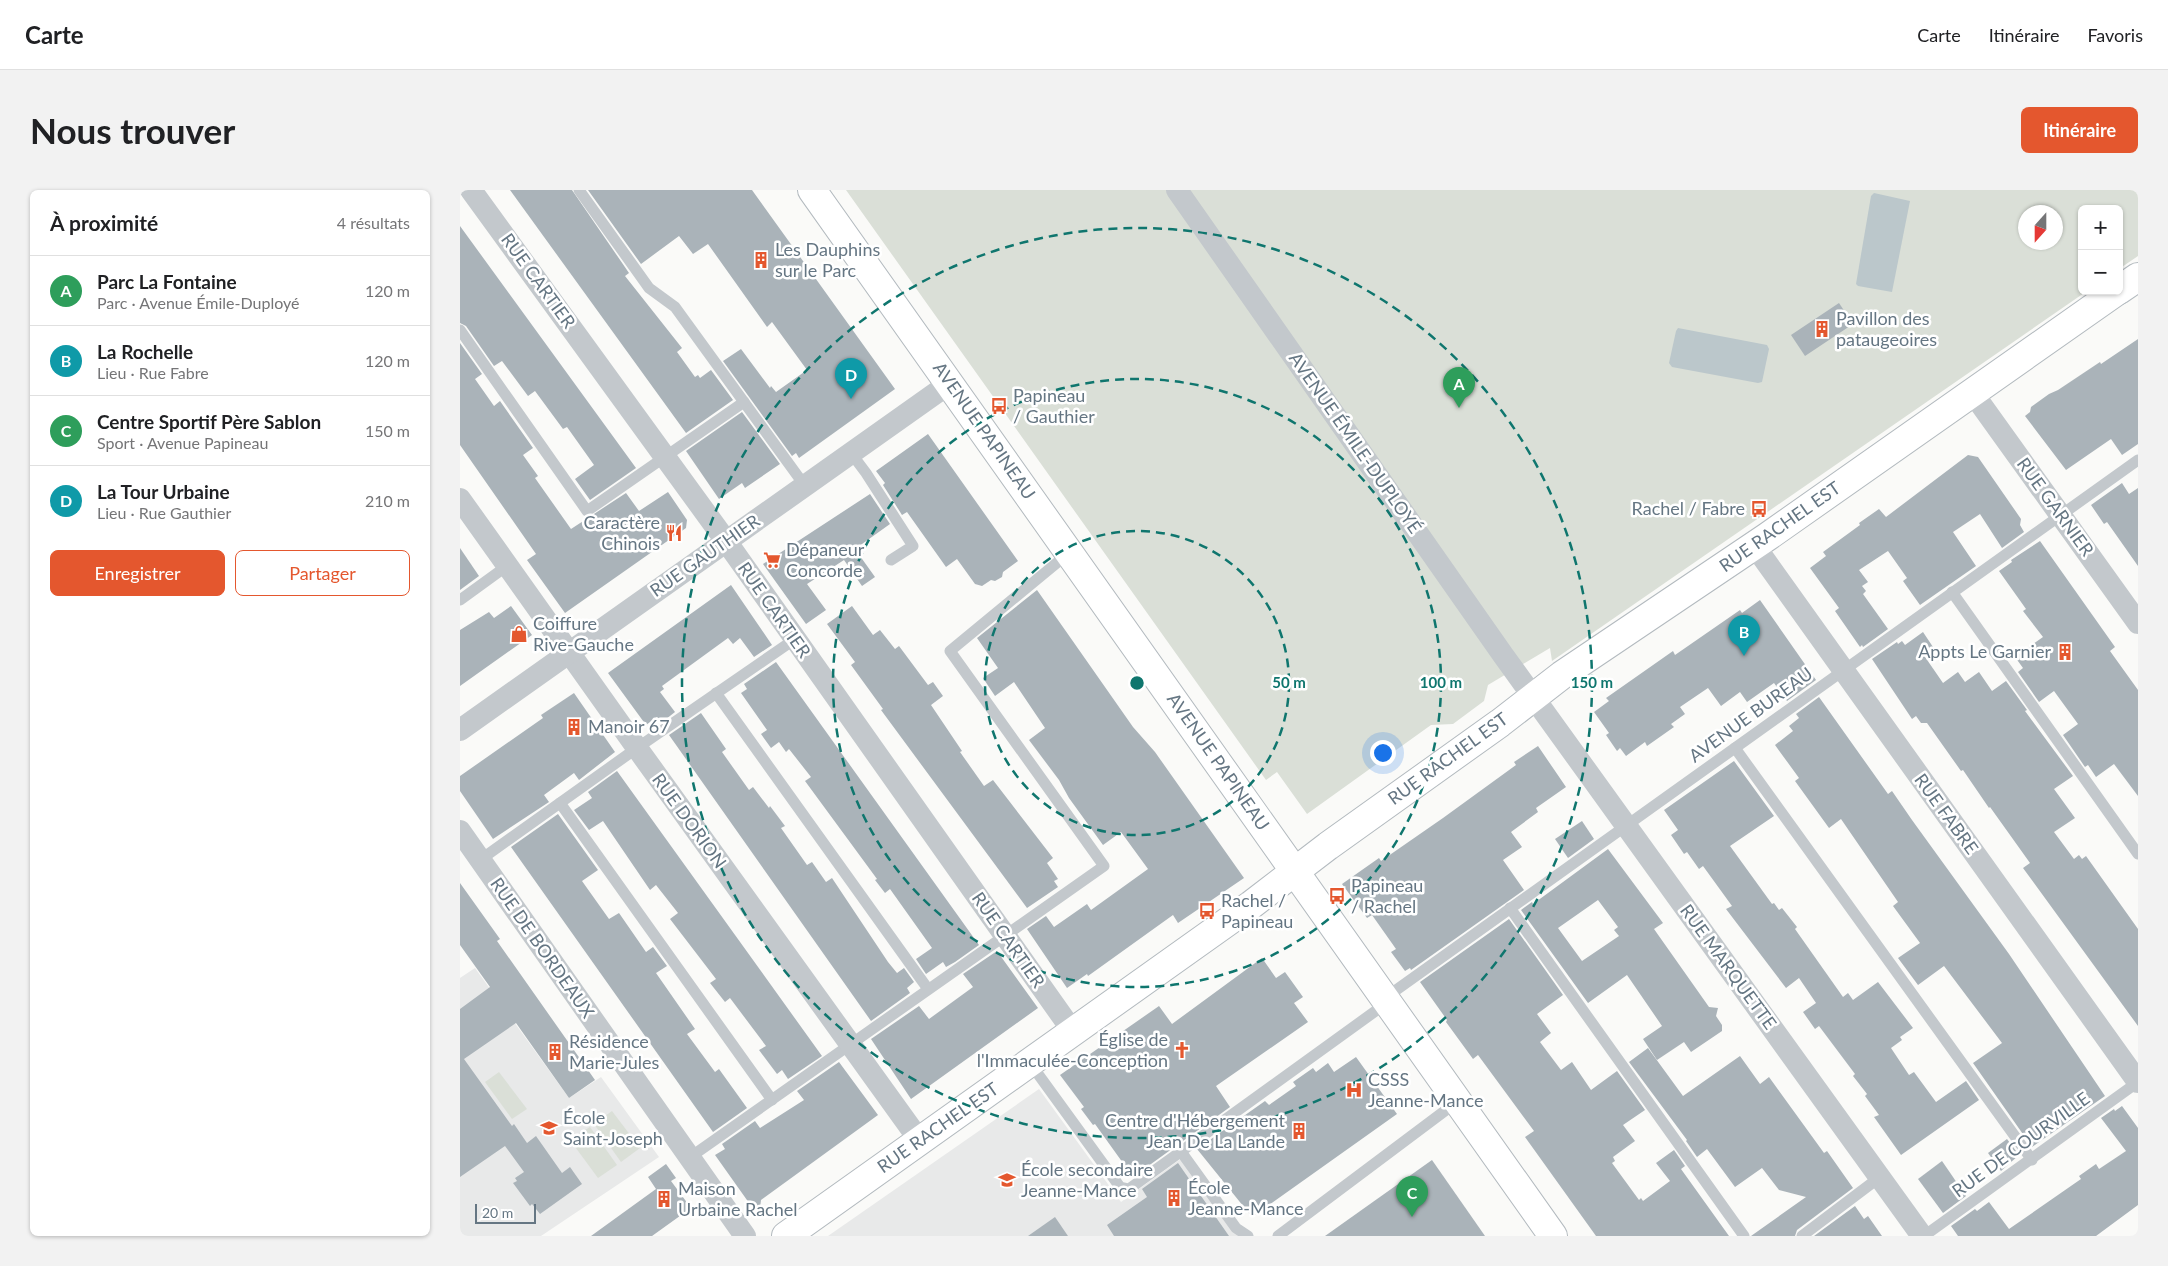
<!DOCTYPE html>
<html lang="fr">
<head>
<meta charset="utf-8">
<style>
	:root { --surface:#fff; --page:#f2f2f2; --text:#202124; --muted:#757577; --line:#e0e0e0; --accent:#e4572e }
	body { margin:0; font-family:Lato,sans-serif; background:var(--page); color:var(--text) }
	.controls { position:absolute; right:15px; top:15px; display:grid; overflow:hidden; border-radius:8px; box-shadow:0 1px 4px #0004 }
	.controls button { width:45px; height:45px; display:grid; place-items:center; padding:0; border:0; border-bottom:1px solid var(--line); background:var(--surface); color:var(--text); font:25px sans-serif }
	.compass { position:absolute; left:1558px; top:15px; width:45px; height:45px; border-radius:50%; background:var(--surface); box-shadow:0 1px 4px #0004; rotate:201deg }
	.scale { position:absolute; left:15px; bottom:12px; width:61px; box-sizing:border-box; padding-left:5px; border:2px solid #657683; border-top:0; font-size:14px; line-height:18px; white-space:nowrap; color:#657683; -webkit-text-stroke:4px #fff; paint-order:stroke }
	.you { position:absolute; left:922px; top:562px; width:18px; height:18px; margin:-12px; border:4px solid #fff; border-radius:50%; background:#1a73e8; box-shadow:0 0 0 8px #1a73e833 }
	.badge { display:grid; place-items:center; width:32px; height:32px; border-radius:50%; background:var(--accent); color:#fff; font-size:16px; font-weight:700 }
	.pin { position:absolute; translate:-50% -41px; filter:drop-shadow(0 1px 2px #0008) }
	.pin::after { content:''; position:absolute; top:26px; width:18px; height:15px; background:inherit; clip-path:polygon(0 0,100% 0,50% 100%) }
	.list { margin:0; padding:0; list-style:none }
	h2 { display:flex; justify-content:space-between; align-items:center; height:65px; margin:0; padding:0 20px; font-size:21px }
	h2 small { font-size:16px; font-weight:400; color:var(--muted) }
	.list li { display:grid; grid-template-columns:32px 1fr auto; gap:15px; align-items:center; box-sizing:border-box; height:70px; padding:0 20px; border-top:1px solid var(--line) }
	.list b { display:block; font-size:19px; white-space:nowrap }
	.list p { margin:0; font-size:16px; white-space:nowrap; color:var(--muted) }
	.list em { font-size:16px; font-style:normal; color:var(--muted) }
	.actions { display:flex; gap:10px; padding:15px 20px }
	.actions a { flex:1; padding:11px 0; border:1px solid var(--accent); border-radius:8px; text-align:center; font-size:18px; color:var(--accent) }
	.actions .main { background:var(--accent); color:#fff }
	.map { position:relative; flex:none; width:1678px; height:1046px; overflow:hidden; border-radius:8px }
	header { display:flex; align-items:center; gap:30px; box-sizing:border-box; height:70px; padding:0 25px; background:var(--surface); border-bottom:1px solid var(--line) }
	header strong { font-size:24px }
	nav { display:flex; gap:28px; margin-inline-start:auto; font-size:18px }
	.intro { display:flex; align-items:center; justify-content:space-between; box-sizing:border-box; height:120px; padding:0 30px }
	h1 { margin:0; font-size:35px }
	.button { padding:12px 22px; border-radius:8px; background:var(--accent); color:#fff; font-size:18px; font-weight:700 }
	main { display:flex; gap:30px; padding:0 30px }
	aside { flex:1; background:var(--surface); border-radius:8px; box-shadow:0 1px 4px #0004 }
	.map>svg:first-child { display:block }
</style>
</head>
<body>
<header>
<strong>Carte</strong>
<nav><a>Carte</a><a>Itinéraire</a><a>Favoris</a></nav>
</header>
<div class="intro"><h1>Nous trouver</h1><a class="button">Itinéraire</a></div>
<main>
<aside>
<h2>À proximité<small>4 résultats</small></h2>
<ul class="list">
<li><span class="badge" style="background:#2e9e5b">A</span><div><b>Parc La Fontaine</b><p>Parc · Avenue Émile-Duployé</p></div><em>120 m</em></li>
<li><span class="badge" style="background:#0f9aa8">B</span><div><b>La Rochelle</b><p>Lieu · Rue Fabre</p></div><em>120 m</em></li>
<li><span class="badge" style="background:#2e9e5b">C</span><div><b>Centre Sportif Père Sablon</b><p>Sport · Avenue Papineau</p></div><em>150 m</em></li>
<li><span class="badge" style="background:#0f9aa8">D</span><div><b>La Tour Urbaine</b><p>Lieu · Rue Gauthier</p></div><em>210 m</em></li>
</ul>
<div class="actions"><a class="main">Enregistrer</a><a>Partager</a></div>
</aside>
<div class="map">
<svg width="1678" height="1046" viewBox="0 0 1678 1046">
	<rect width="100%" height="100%" fill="#fafaf8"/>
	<g fill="#e8e9e9">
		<path d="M15 778 109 908 141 887 199 967 81 1046H0V788Z"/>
		<path d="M579 899 661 1012 722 968 778 1046H368Z"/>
	</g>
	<g fill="#dadfd7" fill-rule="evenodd">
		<path d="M386 0H1678V66L1659 79V19H1622V101H1627L1092 471 1090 458 1028 495 1024 511 993 534 971 535 847 624 817 582 806 590ZM1566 22H1596V52H1566Z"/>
		<path d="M39 882 67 919 52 929 25 892Z"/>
		<path d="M152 921 180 958 161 972 134 934Z"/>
		<path d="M130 937 157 975 138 988 110 950Z"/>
	</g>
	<g fill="#bbc7cb">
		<path d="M1414 3 1450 11 1432 102 1398 96 1396 94 1411 6Z"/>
		<path d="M1218 138 1307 155 1309 159 1302 192 1298 193 1212 177 1209 173 1216 141Z"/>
	</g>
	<g fill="#aab3b9" fill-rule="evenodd">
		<path d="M50 0H112L169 83 165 86 222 158 217 162 235 187 238 185 240 188 251 180 273 210 226 243Z"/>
		<path d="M128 0H292L435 199 339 268 336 263 332 266 263 171 281 159 310 198 311 196 316 202 347 180 312 132 307 137 248 54 233 64 219 46 181 74Z"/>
		<path d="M0 36 176 278 130 310 115 289 134 275 107 237 103 239 75 201 68 206 42 171 34 176 6 136 0 133Z"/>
		<path d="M1379 113 1393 134 1345 166 1331 145Z"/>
		<path d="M1678 149V254L1662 265 1651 249 1606 280 1565 226 1570 222 1571 217 1589 204 1598 200 1640 172 1641 174Z"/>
		<path d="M0 153 22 184 15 189 34 216 40 211 73 258 63 265 78 286 75 288 111 339 166 303 179 321 208 302 227 330 226 338 105 423 67 370 76 364 0 255Z"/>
		<path d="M282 222 320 274 285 298 282 293 259 309 226 261Z"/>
		<path d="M468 244 558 371 543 382 542 387 535 391 531 390 522 396 515 394 497 369 486 377 447 322 442 325 423 295 425 293 416 281Z"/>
		<path d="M1508 265 1518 267 1561 329 1560 335 1564 342 1542 358 1520 324 1493 342 1516 376 1460 415 1443 391 1447 388 1428 361 1399 380 1408 392 1402 396 1406 401 1403 404 1428 439 1403 457 1402 455 1400 457 1375 421 1379 418 1350 378 1366 366 1363 362 1400 335 1399 333 1419 319 1426 327Z"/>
		<path d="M1662 293 1669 304 1678 298V376L1647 332 1644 334 1631 315Z"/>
		<path d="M410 304 430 334 395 359 415 387 402 396 384 370 347 394 366 420 346 434 303 374Z"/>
		<path d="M1580 351 1655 457 1650 461 1678 500V606L1654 574 1636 587 1628 575 1625 577 1603 545 1618 534 1594 501 1579 512 1558 482 1563 478 1555 467 1583 447 1563 421 1566 419 1539 381 1552 372 1551 370Z"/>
		<path d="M0 358 19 386 0 400Z"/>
		<path d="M271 395 312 455 294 467 280 448 273 454 268 448 202 496 204 499 200 502 215 522 201 533 197 527 186 535 148 483Z"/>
		<path d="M577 400 673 537 695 562 784 688 718 733 713 725 628 786 627 784 607 798 567 739 586 726 594 737 627 714 631 720 688 679 661 642 643 655 609 608 599 590 569 550 585 538 554 492 535 506 523 488 538 478 517 448Z"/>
		<path d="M1300 410 1356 490 1327 511 1314 493 1287 512 1280 502 1261 516 1248 498 1220 517 1225 524 1211 534 1214 537 1187 556 1185 552 1166 566 1160 558 1157 561 1146 545 1149 543 1134 522 1149 511 1146 508 1213 461 1215 465 1280 420 1282 423Z"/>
		<path d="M51 416 72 445 0 496V440L29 422 34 428Z"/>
		<path d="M392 416 413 445 420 440 435 459 439 456 468 495 473 492 483 506 471 515 502 561 500 562 524 596 533 590 593 668 587 673 598 689 594 691 598 697 567 718 421 520 423 519 391 475 395 472 367 434Z"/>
		<path d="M1463 442 1473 457 1463 464 1483 493 1498 482 1505 492 1519 482 1532 501 1546 491 1567 520 1565 521 1613 586 1594 599 1615 628 1594 642 1614 669 1619 665 1622 669 1626 666 1678 739V836L1563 678 1570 673 1530 617 1529 618 1503 580 1501 581 1467 533H1461L1456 526 1452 529 1412 469 1437 452 1438 454 1442 451 1445 455Z"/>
		<path d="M316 472 519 755 495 772 486 777 483 772 466 784 456 769 472 758 430 699 425 703 415 690 417 689 345 591 351 587 329 559 326 562 319 552 311 558 301 544 307 540 281 503 287 499 284 494Z"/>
		<path d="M114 503 155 562 119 590 114 583 84 605 89 612 33 649 0 601V586L83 528 81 525Z"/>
		<path d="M1359 507 1428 604 1432 601 1452 630 1549 764 1645 906 1572 957 1513 873 1542 853 1484 776 1458 795 1438 768 1460 753 1433 716 1438 712 1381 629 1369 638 1335 591 1339 588 1315 555 1333 541 1329 536 1339 528 1336 524Z"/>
		<path d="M241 523 266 559 262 562 289 600 293 597 309 618 310 616 325 636 321 638 347 675 352 672 366 692 372 688 428 772 437 783 444 778 454 792 447 798 450 803 411 831 209 545Z"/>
		<path d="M1078 556 1106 597 1076 618 1078 622 1051 642 1062 657 1043 670 1064 700 951 780 950 778 945 781 931 762 936 759 912 725 907 728 882 694 919 668 921 671 983 628 1056 575 1054 572Z"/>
		<path d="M1274 571 1314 626 1270 656 1312 714 1314 713 1319 720 1322 718 1337 737 1335 739 1383 807 1388 803 1393 810 1418 792 1453 838 1440 847 1442 850 1431 858 1449 885 1454 882 1476 912 1506 891 1519 910 1441 965 1414 927 1419 925 1405 906 1407 904 1393 886 1395 884 1359 836 1355 839 1343 822 1356 813 1339 788 1326 798 1266 719 1272 716 1243 676 1239 679 1227 662 1224 664 1211 645 1218 640 1204 620Z"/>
		<path d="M157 581 362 866 328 889 322 880 317 884 299 860 306 856 270 808 265 812 250 793 256 789 210 729 218 723 196 695 190 700 143 631 129 640 114 620 132 608 128 602Z"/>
		<path d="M98 624 138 680 122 691 149 729 159 723 186 762 193 757 207 776 196 783 235 839 227 844 255 882 259 879 287 918 253 942 51 657Z"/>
		<path d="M1122 631 1134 649 1108 668 1095 649Z"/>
		<path d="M1148 659 1203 733 1194 739 1249 817 1258 818 1256 826 1262 835V841L1231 862 1224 852 1197 870 1183 849 1202 836 1167 785 1128 813 1061 720 1072 712 1073 714ZM1138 710 1158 737 1154 740 1159 746 1122 771 1098 738Z"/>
		<path d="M0 693 40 749 37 751 135 890 109 908 56 833 4 869 52 936 54 934 67 953 76 946 102 983 110 977 122 994 80 1024 72 1014 70 1016 53 993 57 991 55 988 64 982 45 956 0 987V819L30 797 0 755Z"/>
		<path d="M1049 729 1103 805 1077 824 1091 843 1080 852 1101 880 1112 872 1131 900 1157 881 1185 920 1163 935 1175 951 1153 967 1155 971 1152 973 1179 1010 1181 1008 1183 1011 1210 991 1196 973 1214 960 1225 976 1221 979 1269 1046H1136L1065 947 1074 941 1018 865 1013 869 986 832 987 830 960 792Z"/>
		<path d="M537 761 578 818 451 909 411 849 459 816 469 829 513 797 503 784Z"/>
		<path d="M802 768 816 788 825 782 843 807 834 813 848 832 756 896 770 917 673 987 635 934 633 935 621 919 624 917 600 885 699 816 712 834Z"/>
		<path d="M1188 858 1223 906 1280 866 1300 894 1309 887 1364 963 1367 961 1393 998 1337 1040 1335 1046H1291L1346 1007 1319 1000 1302 978 1275 997 1247 959 1237 967 1226 951 1227 950 1169 872Z"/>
		<path d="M896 867 937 924 792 1027 737 959 805 911 809 915 836 896 833 892 853 878 856 882 868 873 874 882Z"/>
		<path d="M379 872 418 925 301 1010 299 1027 255 965 265 959 262 954 295 931 300 938 344 910 337 901Z"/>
		<path d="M1662 916 1678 938V1015L1636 1046H1498L1491 1036 1515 1019 1517 1021 1529 1012 1549 1039 1621 989 1619 986 1636 974 1639 979 1666 961 1641 928 1654 919 1655 921Z"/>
		<path d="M1547 949 1559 965 1541 981 1528 963Z"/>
		<path d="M972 970 1025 1046H865Z"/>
		<path d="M1482 971 1506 1006 1483 1023 1458 989Z"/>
		<path d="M718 973 769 1046H654L647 1035 687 1007 682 999Z"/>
		<path d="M206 974 216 988 211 991 231 1018 192 1046H131L196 999 188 987Z"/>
		<path d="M1395 1016 1404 1029 1408 1026 1422 1046H1354Z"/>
		<path d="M595 1027 608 1046H568Z"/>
	</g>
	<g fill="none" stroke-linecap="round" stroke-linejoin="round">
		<g stroke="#b3babf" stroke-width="30">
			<g id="secondary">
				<path d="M352 0 1093 1046"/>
				<path d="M1659 100 1678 87"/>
				<path d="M326 1046 791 715 868 656 1040 533 1102 485 1307 347 1657 101"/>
			</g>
		</g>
		<g stroke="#c3c8cc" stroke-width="11">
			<path d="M119 0 189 98 215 117 345 296"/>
			<path d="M0 140 127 321 284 212"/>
			<path d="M391 263 406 283 453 356 431 370"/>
			<path d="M1492 402 1678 664"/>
			<path d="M0 410 47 376"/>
			<path d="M256 503 468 799"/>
			<path d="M1275 558 1572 970"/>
			<path d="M100 613 312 910"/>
			<path d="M20 670 177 558 335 449"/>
			<path d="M1050 718 1284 1046"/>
			<path d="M925 808 1678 270"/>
			<path d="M570 873 660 997 669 999 928 812"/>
			<path d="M722 963 776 1038 788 1046"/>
			<path d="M229 968 644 676 490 461 610 362"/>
			<path d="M818 1046 998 911"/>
			<path d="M1342 1046 1420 987"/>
			<path d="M1464 1046 1678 892"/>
		</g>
		<g stroke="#c3c8cc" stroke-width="22">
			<path d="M11 0 266 351 614 843"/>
			<path d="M717 0 1043 465 1462 1046"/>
			<path d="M1512 202 1678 433"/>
			<path d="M0 309 177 558 460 951"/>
			<path d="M1294 355 1678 892"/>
			<path d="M0 540 490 193"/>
			<path d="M0 641 285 1046"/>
		</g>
		<use href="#secondary" stroke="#fff" stroke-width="28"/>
	</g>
	<g fill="none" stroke="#0f766e" stroke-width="2.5" stroke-dasharray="9 6">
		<circle cx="677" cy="493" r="152"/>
		<circle cx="677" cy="493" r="304"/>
		<circle cx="677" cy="493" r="455"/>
	</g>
	<defs>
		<g id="building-bare" transform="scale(1.35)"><path d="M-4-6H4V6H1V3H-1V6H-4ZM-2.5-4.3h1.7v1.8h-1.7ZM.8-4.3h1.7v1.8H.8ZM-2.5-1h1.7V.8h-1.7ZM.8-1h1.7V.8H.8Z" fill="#e4572e" stroke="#fff" stroke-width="2.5" paint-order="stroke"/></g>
		<g id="bus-bare" transform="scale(1.35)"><path d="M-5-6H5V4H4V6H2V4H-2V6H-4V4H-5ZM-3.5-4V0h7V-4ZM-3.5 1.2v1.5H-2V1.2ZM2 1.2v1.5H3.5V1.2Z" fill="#e4572e" stroke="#fff" stroke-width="2.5" paint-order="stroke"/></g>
		<g id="restaurant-bare" transform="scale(1.35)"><path d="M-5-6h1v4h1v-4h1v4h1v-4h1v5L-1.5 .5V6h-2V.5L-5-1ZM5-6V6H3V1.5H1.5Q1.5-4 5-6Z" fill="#e4572e" stroke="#fff" stroke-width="2.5" paint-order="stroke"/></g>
		<g id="supermarket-bare" transform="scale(1.35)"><path d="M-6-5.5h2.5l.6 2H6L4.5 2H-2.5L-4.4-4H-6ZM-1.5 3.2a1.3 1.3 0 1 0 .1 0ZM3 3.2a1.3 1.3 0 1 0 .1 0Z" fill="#e4572e" stroke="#fff" stroke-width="2.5" paint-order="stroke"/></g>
		<g id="shop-bare" transform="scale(1.35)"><path d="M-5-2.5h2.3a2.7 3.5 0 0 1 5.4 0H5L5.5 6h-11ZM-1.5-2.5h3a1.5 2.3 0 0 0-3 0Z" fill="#e4572e" stroke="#fff" stroke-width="2.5" paint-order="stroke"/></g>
		<g id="church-bare" transform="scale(1.35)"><path d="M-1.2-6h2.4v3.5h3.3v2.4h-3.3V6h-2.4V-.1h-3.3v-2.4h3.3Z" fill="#e4572e" stroke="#fff" stroke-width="2.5" paint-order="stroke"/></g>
		<g id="hospital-bare" transform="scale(1.35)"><path d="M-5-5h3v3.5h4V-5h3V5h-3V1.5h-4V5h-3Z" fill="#e4572e" stroke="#fff" stroke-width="2.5" paint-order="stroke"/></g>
		<g id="school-bare" transform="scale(1.35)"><path d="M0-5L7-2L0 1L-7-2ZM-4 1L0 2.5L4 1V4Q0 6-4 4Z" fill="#e4572e" stroke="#fff" stroke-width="2.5" paint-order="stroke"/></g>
	</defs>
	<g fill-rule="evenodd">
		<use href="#building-bare" x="301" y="70"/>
		<use href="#building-bare" x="1362" y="139"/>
		<use href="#bus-bare" x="539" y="216"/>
		<use href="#bus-bare" x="1299" y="319"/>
		<use href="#restaurant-bare" x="214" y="343"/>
		<use href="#supermarket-bare" x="312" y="370"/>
		<use href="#shop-bare" x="59" y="444"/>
		<use href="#building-bare" x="1605" y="462"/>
		<use href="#building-bare" x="114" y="537"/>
		<use href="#bus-bare" x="877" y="706"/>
		<use href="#bus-bare" x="747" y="721"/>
		<use href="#church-bare" x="722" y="860"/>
		<use href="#building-bare" x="95" y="862"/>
		<use href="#hospital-bare" x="894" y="900"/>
		<use href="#school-bare" x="89" y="938"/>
		<use href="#building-bare" x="839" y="941"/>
		<use href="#school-bare" x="547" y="990"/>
		<use href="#building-bare" x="714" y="1008"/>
		<use href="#building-bare" x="204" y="1009"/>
	</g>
	<g text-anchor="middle" stroke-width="5" stroke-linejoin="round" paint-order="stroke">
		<g font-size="18" fill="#657683" stroke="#fff" text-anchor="start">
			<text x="315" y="66">Les Dauphins<tspan x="315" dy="21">sur le Parc</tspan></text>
			<text x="1376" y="135">Pavillon des<tspan x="1376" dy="21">pataugeoires</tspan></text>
			<text x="553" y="212">Papineau<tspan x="553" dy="21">/ Gauthier</tspan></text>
			<text x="1285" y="325" text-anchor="end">Rachel / Fabre</text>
			<text x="200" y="339" text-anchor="end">Caractère<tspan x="200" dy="21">Chinois</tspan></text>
			<text x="326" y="366">Dépaneur<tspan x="326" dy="21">Concorde</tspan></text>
			<text x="73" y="440">Coiffure<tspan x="73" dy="21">Rive-Gauche</tspan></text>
			<text x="1591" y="468" text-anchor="end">Appts Le Garnier</text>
			<text x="128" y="543">Manoir 67</text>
			<text x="891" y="702">Papineau<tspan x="891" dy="21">/ Rachel</tspan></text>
			<text x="761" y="717">Rachel /<tspan x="761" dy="21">Papineau</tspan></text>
			<text x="708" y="856" text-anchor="end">Église de<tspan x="708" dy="21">l'Immaculée-Conception</tspan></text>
			<text x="109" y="858">Résidence<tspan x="109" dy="21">Marie-Jules</tspan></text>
			<text x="908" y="896">CSSS<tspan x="908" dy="21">Jeanne-Mance</tspan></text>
			<text x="103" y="934">École<tspan x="103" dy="21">Saint-Joseph</tspan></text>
			<text x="825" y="937" text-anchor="end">Centre d'Hébergement<tspan x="825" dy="21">Jean De La Lande</tspan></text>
			<text x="561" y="986">École secondaire<tspan x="561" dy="21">Jeanne-Mance</tspan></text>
			<text x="728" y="1004">École<tspan x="728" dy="21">Jeanne-Mance</tspan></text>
			<text x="218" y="1005">Maison<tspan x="218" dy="21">Urbaine Rachel</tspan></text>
		</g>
		<g font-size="18" fill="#657683" stroke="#fff">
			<text transform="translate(78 91) rotate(54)" y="6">RUE CARTIER</text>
			<text transform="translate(524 241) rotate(55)" y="6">AVENUE PAPINEAU</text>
			<text transform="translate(895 253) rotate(55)" y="6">AVENUE ÉMILE-DUPLOYÉ</text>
			<text transform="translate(1595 317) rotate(54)" y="6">RUE GARNIER</text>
			<text transform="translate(1320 337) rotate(-35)" y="6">RUE RACHEL EST</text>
			<text transform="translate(245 366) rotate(-35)" y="6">RUE GAUTHIER</text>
			<text transform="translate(314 420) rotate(55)" y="6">RUE CARTIER</text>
			<text transform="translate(1291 525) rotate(-36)" y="6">AVENUE BUREAU</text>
			<text transform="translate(988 569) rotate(-36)" y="6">RUE RACHEL EST</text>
			<text transform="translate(758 572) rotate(55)" y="6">AVENUE PAPINEAU</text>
			<text transform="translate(1486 624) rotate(54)" y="6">RUE FABRE</text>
			<text transform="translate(229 631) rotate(54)" y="6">RUE DORION</text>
			<text transform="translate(548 750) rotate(55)" y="6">RUE CARTIER</text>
			<text transform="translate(82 758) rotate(55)" y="6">RUE DE BORDEAUX</text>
			<text transform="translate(1268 777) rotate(54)" y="6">RUE MARQUETTE</text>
			<text transform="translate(478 938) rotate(-35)" y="6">RUE RACHEL EST</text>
			<text transform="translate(1561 955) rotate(-36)" y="6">RUE DE COURVILLE</text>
		</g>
	</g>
	<circle cx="677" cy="493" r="8" fill="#0f766e" stroke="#fff" stroke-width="2.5"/>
	<g font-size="15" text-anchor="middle" font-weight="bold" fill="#0f766e" stroke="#fff" stroke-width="5" stroke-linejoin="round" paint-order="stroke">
		<text x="829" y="498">50 m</text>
		<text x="981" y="498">100 m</text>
		<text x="1132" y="498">150 m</text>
	</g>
</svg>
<div class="controls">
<button>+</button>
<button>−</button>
</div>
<svg class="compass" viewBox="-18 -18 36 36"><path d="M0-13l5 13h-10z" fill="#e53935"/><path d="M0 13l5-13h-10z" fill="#757577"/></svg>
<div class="scale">20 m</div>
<div class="you"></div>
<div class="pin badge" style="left:999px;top:218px;background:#2e9e5b">A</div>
<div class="pin badge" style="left:1284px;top:466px;background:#0f9aa8">B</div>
<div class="pin badge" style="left:952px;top:1027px;background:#2e9e5b">C</div>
<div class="pin badge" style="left:391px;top:209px;background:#0f9aa8">D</div>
</div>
</main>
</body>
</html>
